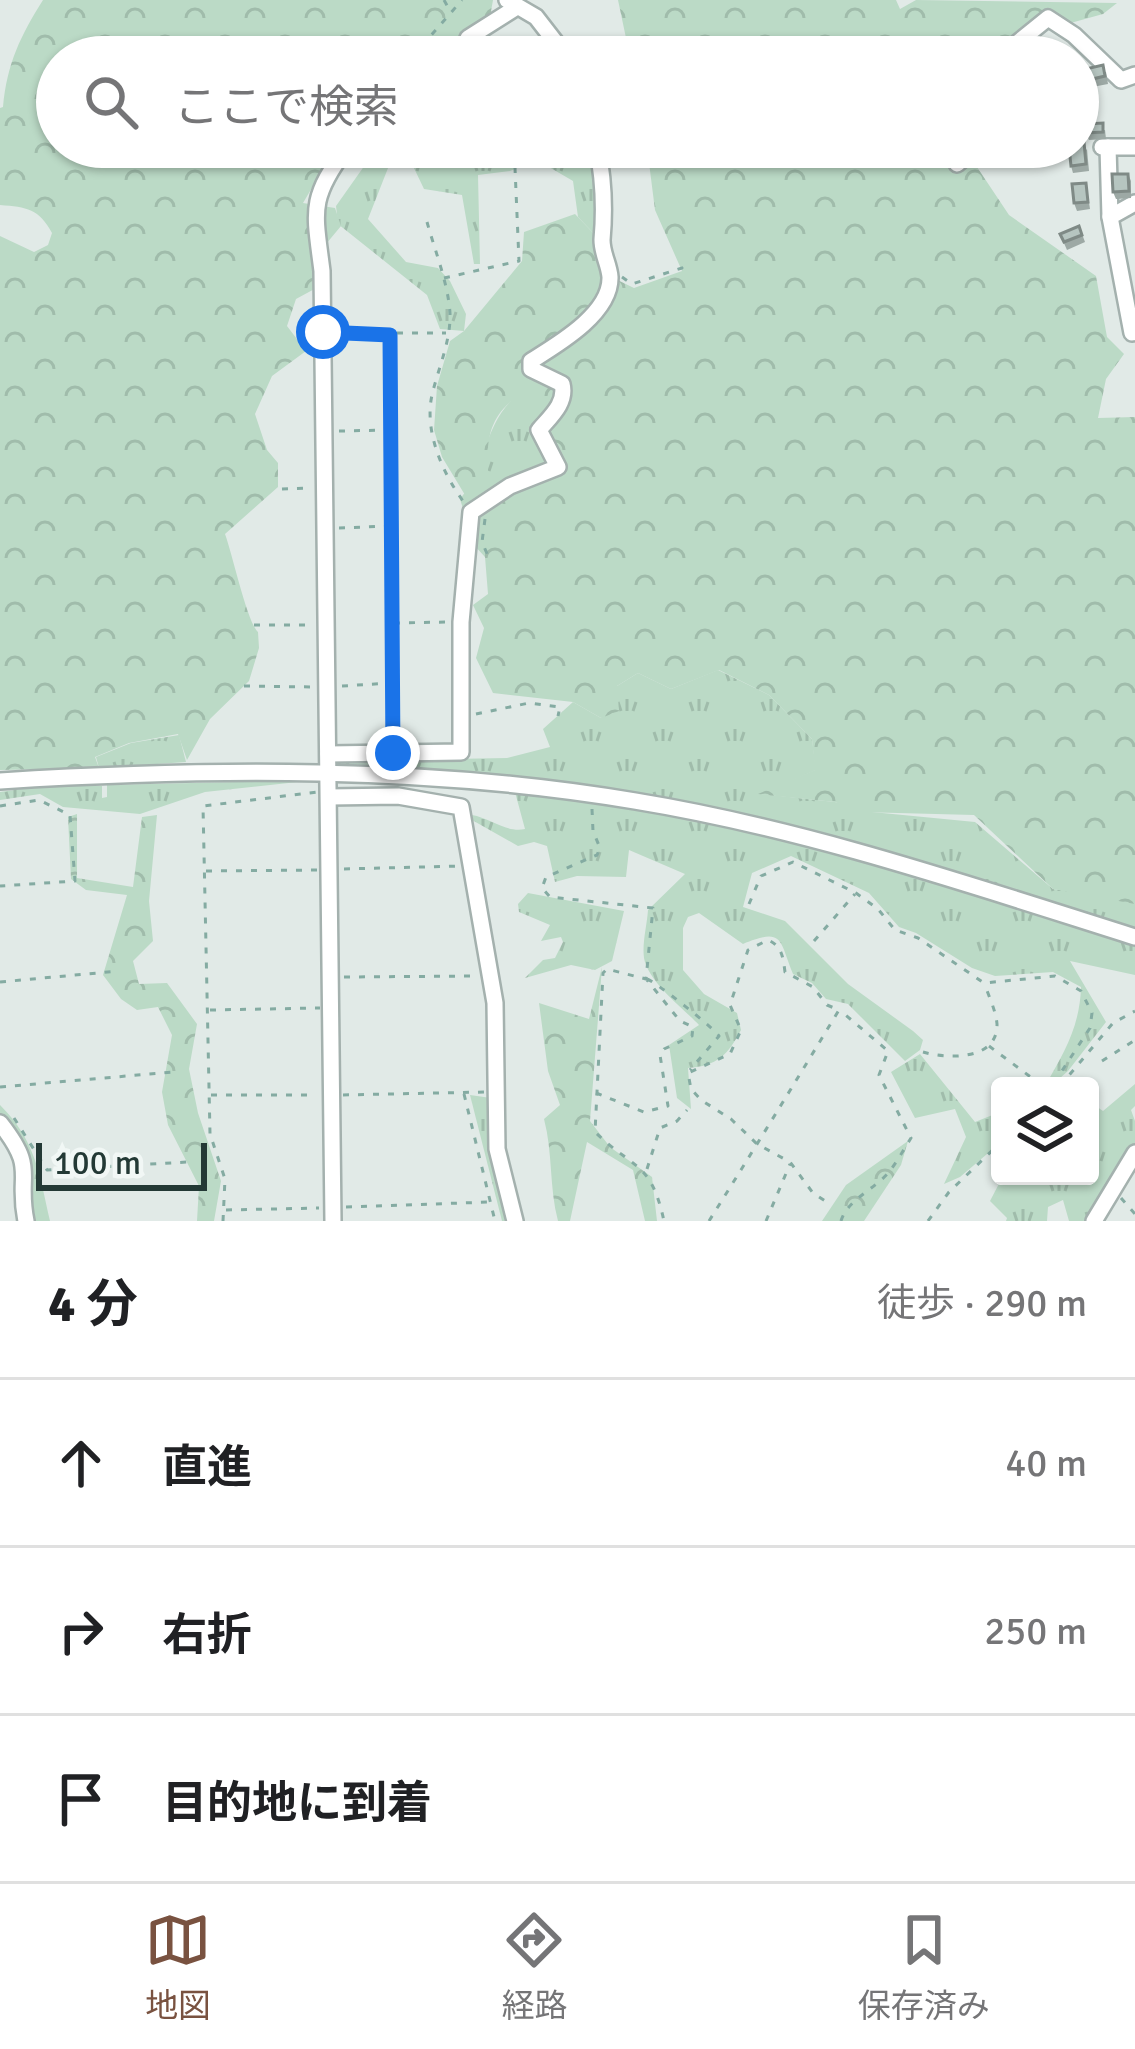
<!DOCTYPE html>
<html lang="ja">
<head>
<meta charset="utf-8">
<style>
	:root { --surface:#fff; --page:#f2f2f2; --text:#202124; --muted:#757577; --line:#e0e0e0; --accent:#795240 }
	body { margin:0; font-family:Signika,"Noto Sans JP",sans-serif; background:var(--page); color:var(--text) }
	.controls { position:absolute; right:36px; bottom:36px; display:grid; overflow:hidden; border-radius:12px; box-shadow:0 3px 9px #0004 }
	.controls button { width:108px; height:108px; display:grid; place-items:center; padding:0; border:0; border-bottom:3px solid var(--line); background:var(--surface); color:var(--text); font:60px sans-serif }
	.scale { position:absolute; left:36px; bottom:30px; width:171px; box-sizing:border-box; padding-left:12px; border:6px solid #233935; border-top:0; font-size:33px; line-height:42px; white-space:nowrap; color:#233935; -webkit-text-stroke:9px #f1f7f5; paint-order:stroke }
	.stop { position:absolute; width:36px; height:36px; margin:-27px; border:9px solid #1a73e8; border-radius:50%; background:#fff }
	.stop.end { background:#1a73e8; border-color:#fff; box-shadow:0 3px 12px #0008 }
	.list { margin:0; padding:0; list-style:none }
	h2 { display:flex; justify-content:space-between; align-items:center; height:156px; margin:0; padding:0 48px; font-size:51px }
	h2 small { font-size:39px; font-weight:400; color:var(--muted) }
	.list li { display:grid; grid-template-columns:78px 1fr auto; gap:36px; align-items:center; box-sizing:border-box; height:168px; padding:0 48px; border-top:3px solid var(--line) }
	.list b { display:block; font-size:45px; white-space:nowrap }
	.list em { font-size:39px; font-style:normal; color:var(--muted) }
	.icon { flex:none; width:66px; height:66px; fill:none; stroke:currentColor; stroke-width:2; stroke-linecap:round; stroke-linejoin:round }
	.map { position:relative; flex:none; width:1135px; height:1221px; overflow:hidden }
	.search { position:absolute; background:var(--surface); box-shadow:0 3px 9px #0004; left:36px; right:36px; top:36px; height:132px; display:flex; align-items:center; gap:30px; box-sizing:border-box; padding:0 42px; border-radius:66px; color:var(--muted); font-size:45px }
	.sheet { height:660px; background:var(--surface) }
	nav { display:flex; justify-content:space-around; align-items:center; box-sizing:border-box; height:168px; border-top:3px solid var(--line); background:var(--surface); font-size:33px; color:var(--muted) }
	nav a { display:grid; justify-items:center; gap:6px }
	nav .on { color:var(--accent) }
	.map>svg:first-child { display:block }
</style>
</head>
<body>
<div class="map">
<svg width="1135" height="1221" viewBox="0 0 1135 1221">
	<defs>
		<pattern id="grass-tufts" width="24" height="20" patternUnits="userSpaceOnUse" patternTransform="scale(3)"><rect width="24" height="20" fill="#bbdac6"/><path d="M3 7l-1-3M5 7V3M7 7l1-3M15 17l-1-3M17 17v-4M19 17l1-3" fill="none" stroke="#a0bcab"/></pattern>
		<pattern id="forest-crowns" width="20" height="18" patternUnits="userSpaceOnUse" patternTransform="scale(3)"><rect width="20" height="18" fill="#bbdac6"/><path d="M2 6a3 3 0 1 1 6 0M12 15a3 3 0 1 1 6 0" fill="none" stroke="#a0bcab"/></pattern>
	</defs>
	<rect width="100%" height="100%" fill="#e1eae7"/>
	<g fill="url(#grass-tufts)">
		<path d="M404 147 435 152 447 147H542L586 162 583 147H591L598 180 599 239 578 217 573 181 537 160 510 171 478 175 480 264H474L462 195 424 189 413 166 400 159 390 163 368 219 406 262 438 268 450 281 466 314 464 331 440 329 427 295 338 224 336 206 372 155Z"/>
		<path d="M519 394C571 414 559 422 562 473L481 529 470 531 460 499C488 466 483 421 519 394Z"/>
		<path d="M718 670 769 695 812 739 816 770 761 794 835 802 872 812 975 822 1053 889 1135 898V975L1070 961 1106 1022 1068 1071 1051 1086H1045C1064 1053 1080 1026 1081 987L1053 972 995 976 972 968 916 933 899 927 869 893 791 856 752 873 743 907 785 921 848 984 913 1031 923 1040 920 1050 905 1061 848 1004 826 999 812 983 793 974C779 940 784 927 743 944L699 913 688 917 683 928V970L704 994 737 1013 741 1030C728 1055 717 1066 688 1068L691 1109 677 1098 669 1045 699 1025C683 1008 648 982 644 958 642 943 647 925 648 910L685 874 629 850 626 877 577 876 555 882 547 846 534 842 518 846 472 820V815C490 818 506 833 525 829L512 781 340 768 336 761 507 758 550 747 543 729 573 702 601 718 617 686 638 673 671 689Z"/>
		<path d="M179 735 186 762 99 768 96 757 131 743Z"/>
		<path d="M316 780 205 792 140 814 63 807 40 794 0 800V792L49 785 102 786V798L107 797V785Z"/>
		<path d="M528 893 624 911 612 961 595 970 571 965 525 978 543 960 555 958 563 942 561 937 541 941 550 925 519 912 518 904Z"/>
		<path d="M920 1054 975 1122 1000 1112V1143L960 1177 944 1184 966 1137 955 1109 915 1118 891 1072Z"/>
		<path d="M1135 1084V1106L1131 1110 1135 1121V1150L1089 1221H1069L1063 1200 1048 1207 1047 1221H1006L1007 1218 990 1201 1003 1176H1090V1102L1103 1111Z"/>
		<path d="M470 1095 491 1098 512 1221H502Z"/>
	</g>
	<g fill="url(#forest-crowns)">
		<path d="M43 0H493L490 17 455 47V57H57V147H336L303 203 335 208 341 226 326 244 320 286 296 299 287 326 306 351 272 376 255 414 267 450 278 463V487L225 534C233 556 247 622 258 632L259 648 249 681 210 719 187 760 178 734 129 743 95 757 99 768 0 770V236L34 252 48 245 52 233C39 209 27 207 0 205V108L3 107C7 63 21 35 43 0Z"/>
		<path d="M618 0H896L900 9 916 0 1117 3 1103 14 1067 24 1048 15 1005 43 970 50 964 57H630Z"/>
		<path d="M647 147H944L977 167 1009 215 1096 276 1107 337 1124 354 1106 379 1098 418 1135 417V904L1053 889 974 815 859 812 835 802 758 794 815 770 812 739 769 695 719 670 671 689 638 673 617 686 619 711 601 718 573 702 493 693 476 658 484 628 473 605 488 594 485 557 473 544 480 523 472 513 554 467 549 435 558 421 553 412 519 396C485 417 486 448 489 483L465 495 442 457 434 430 437 386 450 341 464 331 522 261 524 232 575 214 599 239 595 252 603 273 634 288 682 271 655 210Z"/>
		<path d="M77 814V878L133 887 142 817 157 815 149 901 153 941 133 961 139 984 167 983 197 1024 189 1069 198 1113 221 1181 214 1221H197L199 1186 168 1125 162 1092 172 1035 158 1007 137 1010 121 999 103 975 127 895 86 890 71 879 68 817Z"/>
		<path d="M602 967 590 1121 610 1147 652 1177 657 1221H645L633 1170 587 1142 570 1221H558C549 1187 553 1153 544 1119L560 1105 548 1071 539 1003 589 1019Z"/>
		<path d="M0 1105C36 1141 39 1173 50 1221H26L27 1169 0 1122Z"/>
		<path d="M908 1141 901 1165 864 1221H822L846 1185Z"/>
	</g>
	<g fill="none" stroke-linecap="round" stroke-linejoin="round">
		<g stroke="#a4b1ae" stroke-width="20">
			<g id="minor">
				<path d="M507 0 536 17 567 57"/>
				<path d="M463 57 468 38 517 7"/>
				<path d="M1008 57 1011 48 1048 18 1074 35 1121 80 1135 75"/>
				<path d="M1102 147H1135"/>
				<path d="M1108 147 1110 217"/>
				<path d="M957 164 977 147"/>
				<path d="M1132 333 1110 217 1135 203"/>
				<path d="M328 754 461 752V622L471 512 510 486 558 467 539 430C550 417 567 403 562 384L531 369V361C560 343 611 313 610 277 609 264 602 254 602 240 605 207 604 180 597 147"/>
				<path d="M0 781C210 768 428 766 635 801 806 829 970 885 1135 937"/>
				<path d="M329 797 398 796 461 807 495 1003 497 1149 515 1221"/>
				<path d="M0 1123C38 1171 16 1172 26 1221"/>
				<path d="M333 1221 322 271C314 208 309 200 347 147"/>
				<path d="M1094 1221 1135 1153"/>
			</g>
		</g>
		<g stroke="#84aba2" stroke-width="3" stroke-dasharray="6 9" stroke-linecap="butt">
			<path d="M444 0 449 9"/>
			<path d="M412 57 462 0"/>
			<path d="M427 222C435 251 448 283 450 313 451 341 438 369 432 395 424 431 442 472 463 501"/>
			<path d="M622 277 632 284 682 268 679 262"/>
			<path d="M444 278 519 261 515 168"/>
			<path d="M337 333H446"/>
			<path d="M390 335 393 740"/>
			<path d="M339 431 389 430"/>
			<path d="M282 489 311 488"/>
			<path d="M485 519 482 542 488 556"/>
			<path d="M339 528 389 526"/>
			<path d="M394 623 450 622"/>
			<path d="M254 625H312"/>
			<path d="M244 686 315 687"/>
			<path d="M342 686 392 683"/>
			<path d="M476 714 529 703 560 707 558 716"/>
			<path d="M0 806 39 800 70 815 75 881 0 886"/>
			<path d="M592 809 593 831 600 848 597 855 546 877 542 888 550 897 653 908 646 979 607 969 603 973 595 1132C634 1170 651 1161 664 1221"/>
			<path d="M344 869 461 866"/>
			<path d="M206 871 317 870"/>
			<path d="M749 904 761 876 793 862 856 893 878 909 895 930 918 938 984 983 1055 976 1081 991 1092 1013 1090 1028 1052 1086"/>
			<path d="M814 941 855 894"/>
			<path d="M344 977 478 976"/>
			<path d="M647 979C656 982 715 1029 719 1036L690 1070"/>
			<path d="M0 982 119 971"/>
			<path d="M210 1010 320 1008"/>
			<path d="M989 1046 1032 1078"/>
			<path d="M923 1052C947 1059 998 1061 997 1024 996 1011 989 997 985 985"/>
			<path d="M1102 1061 1135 1040"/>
			<path d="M1060 1086 1113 1023 1135 1011"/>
			<path d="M0 1087 173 1072"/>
			<path d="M596 1093 644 1112 668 1106 660 1055 664 1049 692 1036 693 1027 680 1021 647 980"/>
			<path d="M464 1094 495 1221"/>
			<path d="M211 1095H316"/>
			<path d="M343 1095 484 1092"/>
			<path d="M14 1118 47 1170 187 1162"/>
			<path d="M647 1169 660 1128 677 1121 687 1110"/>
			<path d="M1121 1198 1135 1214"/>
			<path d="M346 1207 490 1202"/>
			<path d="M226 1210 319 1208"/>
			<path d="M223 1221 225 1179 210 1134 203 806 317 792"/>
			<path d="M709 1221C753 1151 796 1081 839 1010L827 1005 813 987 785 972C783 957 782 946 768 940L748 950 730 1005 741 1030 730 1054 688 1073 691 1089 701 1100 731 1119 757 1144 790 1162 813 1193 830 1204"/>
			<path d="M766 1221 790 1164"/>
			<path d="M841 1221C847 1200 875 1189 889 1172 897 1162 904 1149 911 1138L879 1075 888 1051 842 1012"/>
			<path d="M928 1221 949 1192 1000 1143"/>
		</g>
		<use href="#minor" stroke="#fff" stroke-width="15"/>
	</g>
	<g fill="#9da9a5">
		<path d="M1081 70 1106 72 1108 84 1087 88Z"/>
		<path d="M1078 91 1094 95 1097 114 1079 118Z"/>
		<path d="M1105 130 1106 139 1089 140 1086 133Z"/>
		<path d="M1087 149 1089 171 1073 173 1071 166Z"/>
		<path d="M1128 174 1131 181V198L1116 199 1113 192Z"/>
		<path d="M1086 183 1090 209 1077 211 1074 203Z"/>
		<path d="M1079 226 1085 242 1067 250 1060 234Z"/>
	</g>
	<g fill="#b6c5c0" stroke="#7f8a86" stroke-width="3">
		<path d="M1103 65 1105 76 1084 81 1081 70Z"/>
		<path d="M1091 88 1095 107 1078 110V91Z"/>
		<path d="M1103 123V132L1086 133V124Z"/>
		<path d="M1078 142H1084L1086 164 1071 166 1069 147H1078Z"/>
		<path d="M1112 174H1128L1129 191 1113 192Z"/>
		<path d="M1086 183 1088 202 1074 203 1072 184Z"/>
		<path d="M1079 226 1082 235 1064 242 1060 234Z"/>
	</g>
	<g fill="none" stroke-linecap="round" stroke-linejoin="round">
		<path stroke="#1a73e8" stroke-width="15" d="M323 332 390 335 393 753"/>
	</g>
</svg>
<div class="controls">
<button><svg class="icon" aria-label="layers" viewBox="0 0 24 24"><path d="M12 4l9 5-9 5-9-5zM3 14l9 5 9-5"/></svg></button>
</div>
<div class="scale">100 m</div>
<div class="stop" style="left:323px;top:332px"></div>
<div class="stop end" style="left:393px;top:753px"></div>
<div class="search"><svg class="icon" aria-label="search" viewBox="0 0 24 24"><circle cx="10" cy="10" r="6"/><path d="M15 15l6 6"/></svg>ここで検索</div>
</div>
<section class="sheet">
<h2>4 分<small>徒歩 · 290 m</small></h2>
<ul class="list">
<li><svg class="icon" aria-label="ahead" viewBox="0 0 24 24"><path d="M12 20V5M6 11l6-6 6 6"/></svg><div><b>直進</b></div><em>40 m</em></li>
<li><svg class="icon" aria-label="right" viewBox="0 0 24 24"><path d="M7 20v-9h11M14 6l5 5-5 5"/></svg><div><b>右折</b></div><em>250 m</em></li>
<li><svg class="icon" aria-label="arrive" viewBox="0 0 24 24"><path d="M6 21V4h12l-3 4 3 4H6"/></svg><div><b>目的地に到着</b></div></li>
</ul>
</section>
<nav>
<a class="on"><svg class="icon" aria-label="map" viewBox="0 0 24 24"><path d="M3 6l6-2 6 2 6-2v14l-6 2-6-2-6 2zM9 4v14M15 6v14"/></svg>地図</a>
<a><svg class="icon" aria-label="directions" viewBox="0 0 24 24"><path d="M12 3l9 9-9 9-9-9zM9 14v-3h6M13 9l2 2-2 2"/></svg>経路</a>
<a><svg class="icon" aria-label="saved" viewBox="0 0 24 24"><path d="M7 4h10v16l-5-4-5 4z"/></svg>保存済み</a>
</nav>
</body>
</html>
